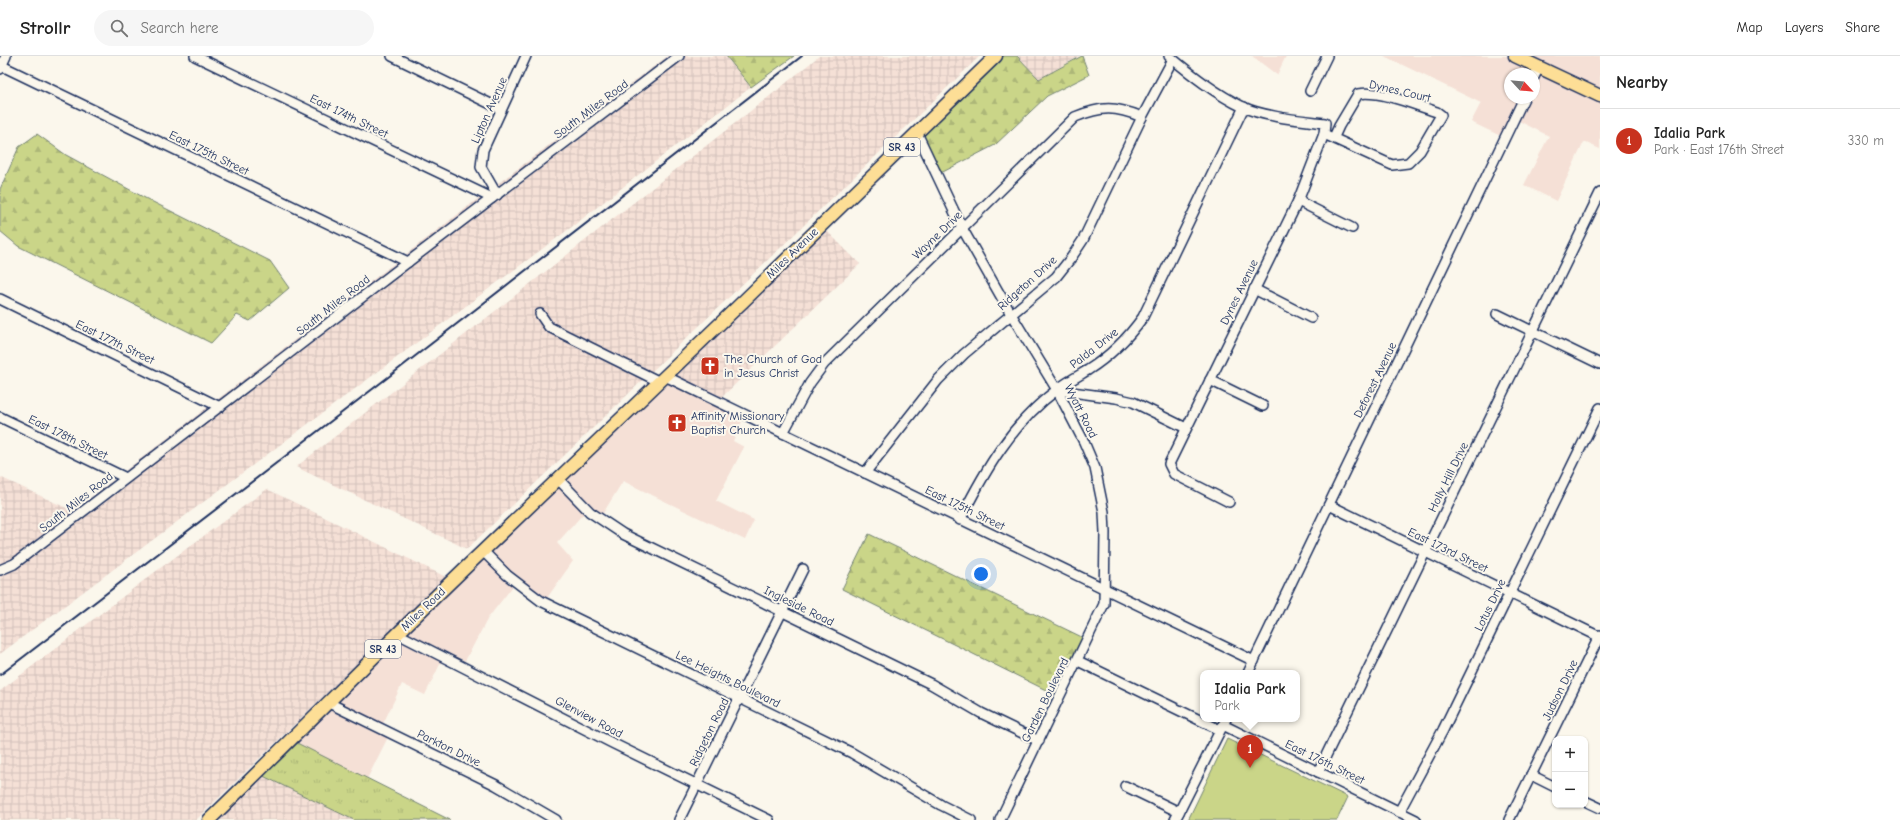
<!DOCTYPE html>
<html lang="en">
<head>
<meta charset="utf-8">
<style>
	:root { --surface:#fff; --page:#f6f6f6; --text:#222; --muted:#767676; --line:#e0e0e0; --accent:#c8321e }
	body { margin:0; font-family:"Comic Neue",sans-serif; background:var(--page); color:var(--text) }
	.controls { position:absolute; right:12px; bottom:12px; display:grid; overflow:hidden; border-radius:8px; box-shadow:0 1px 3px #0004 }
	.controls button { width:36px; height:36px; display:grid; place-items:center; padding:0; border:0; border-bottom:1px solid var(--line); background:var(--surface); color:var(--text); font:20px sans-serif }
	.compass { position:absolute; left:1504px; top:12px; width:36px; height:36px; border-radius:50%; background:var(--surface); box-shadow:0 1px 3px #0004; rotate:116deg }
	.you { position:absolute; left:981px; top:518px; width:14px; height:14px; margin:-10px; border:3px solid #fff; border-radius:50%; background:#1a73e8; box-shadow:0 0 0 6px #1a73e833 }
	.badge { display:grid; place-items:center; width:26px; height:26px; border-radius:50%; background:var(--accent); color:#fff; font-size:13px; font-weight:700 }
	.pin { position:absolute; translate:-50% -33px; filter:drop-shadow(0 1px 2px #0008) }
	.pin::after { content:''; position:absolute; top:21px; width:14px; height:12px; background:inherit; clip-path:polygon(0 0,100% 0,50% 100%) }
	.popup { position:absolute; left:1200px; top:614px; width:100px; height:52px; box-sizing:border-box; display:grid; place-content:center; border-radius:8px; background:var(--surface); filter:drop-shadow(0 1px 3px #0005); font-size:13px; white-space:nowrap; color:var(--muted) }
	.popup b { font-size:15px; color:var(--text) }
	.popup::after { content:''; position:absolute; left:50%; top:100%; margin-left:-8px; border:8px solid transparent; border-top-color:var(--surface) }
	.list { margin:0; padding:0; list-style:none }
	h2 { display:flex; justify-content:space-between; align-items:center; height:52px; margin:0; padding:0 16px; font-size:17px }
	h2 small { font-size:13px; font-weight:400; color:var(--muted) }
	.list li { display:grid; grid-template-columns:26px 1fr auto; gap:12px; align-items:center; box-sizing:border-box; height:64px; padding:0 16px; border-top:1px solid var(--line) }
	.list b { display:block; font-size:15px; white-space:nowrap }
	.list p { margin:0; font-size:13px; white-space:nowrap; color:var(--muted) }
	.list em { font-size:13px; font-style:normal; color:var(--muted) }
	.icon { flex:none; width:22px; height:22px; fill:none; stroke:currentColor; stroke-width:2; stroke-linecap:round; stroke-linejoin:round }
	.map { position:relative; flex:none; width:1600px; height:764px; overflow:hidden }
	header { display:flex; align-items:center; gap:24px; box-sizing:border-box; height:56px; padding:0 20px; background:var(--surface); border-bottom:1px solid var(--line) }
	header strong { font-size:19px }
	nav { display:flex; gap:22px; margin-inline-start:auto; font-size:14px }
	.search { width:280px; height:36px; background:var(--page); display:flex; align-items:center; gap:10px; box-sizing:border-box; padding:0 14px; border-radius:22px; color:var(--muted); font-size:15px }
	main { display:flex }
	aside { flex:1; background:var(--surface) }
	.map>svg:first-child { display:block }
</style>
</head>
<body>
<header>
<strong>Strollr</strong>
<div class="search"><svg class="icon" aria-label="search" viewBox="0 0 24 24"><circle cx="10" cy="10" r="6"/><path d="M15 15l6 6"/></svg>Search here</div>
<nav><a>Map</a><a>Layers</a><a>Share</a></nav>
</header>
<main>
<div class="map">
<svg width="1600" height="764" viewBox="0 0 1600 764">
	<defs>
		<pattern id="industrial-grid" width="8" height="8" patternUnits="userSpaceOnUse"><rect width="8" height="8" fill="#f5e0d6"/><path d="M0 4h8M4 0v8" fill="none" stroke="#d1c0ba"/></pattern>
		<pattern id="grass-tufts" width="24" height="20" patternUnits="userSpaceOnUse"><rect width="24" height="20" fill="#cad588"/><path d="M3 7l-1-3M5 7V3M7 7l1-3M15 17l-1-3M17 17v-4M19 17l1-3" fill="none" stroke="#adb778"/></pattern>
		<pattern id="forest-firs" width="22" height="20" patternUnits="userSpaceOnUse"><rect width="22" height="20" fill="#cad588"/><path d="M5 1l3.5 6h-7zM16 11l3.5 6h-7z" fill="#adb778"/></pattern>
	</defs>
	<rect width="100%" height="100%" fill="#fbf7ec"/>
	<filter id="ink" filterUnits="userSpaceOnUse"><feTurbulence type="fractalNoise" baseFrequency=".025" numOctaves="2"/><feDisplacementMap in="SourceGraphic" scale="8" xChannelSelector="R" yChannelSelector="G"/><feConvolveMatrix kernelMatrix="1 2 1 2 8 2 1 2 1" color-interpolation-filters="sRGB"/></filter>
	<g filter="url(#ink)">
		<g fill="#f5e0d6" fill-rule="evenodd">
			<path d="M1252 0H1286L1277 19Z"/>
			<path d="M1384 0H1600V93L1584 86 1556 145 1524 129 1549 80 1517 64 1507 83 1471 66 1481 47ZM1510 18H1534V42H1510Z"/>
			<path d="M665 320 745 359 733 385 744 391 716 445 754 464 745 484 623 425 597 467 583 458 557 487 573 505 547 542 513 530 488 562 465 605 446 596 425 639 402 628 381 672 390 677 367 723 291 684Z"/>
		</g>
		<g fill="url(#industrial-grid)">
			<path d="M668 0H725L751 31 573 170 0 598V421L73 455 488 135Z"/>
			<path d="M819 0H980L467 493 296 411 780 32Z"/>
			<path d="M1017 0H1080L1039 23Z"/>
			<path d="M823 171 860 208 722 341 674 319Z"/>
			<path d="M267 433 446 521 196 764H0V635L151 519Z"/>
			<path d="M257 717 354 764H209Z"/>
		</g>
		<path fill="url(#grass-tufts)" stroke="#728273" d="M291 684 450 764H354L257 717Z"/>
		<g fill="url(#forest-firs)" stroke="#728273">
			<path d="M726 0H794L751 31Z"/>
			<path d="M996 0H1017L1039 23 1082 0 1089 19 1047 40 995 89 937 119 917 77Z"/>
			<path d="M37 78 66 99 145 142 270 205 289 232 250 265 237 259 211 287 18 190 0 175V133L19 91Z"/>
			<path d="M869 478 1088 584 1060 641 842 533Z"/>
		</g>
		<path fill="#cad588" stroke="#728273" d="M1227 683 1348 741 1337 764H1188Z"/>
		<g fill="none" stroke-linecap="round" stroke-linejoin="round">
			<g stroke="#1b2f5e" stroke-width="12">
				<g id="minor">
					<path d="M195 0 492 142"/>
					<path d="M392 0 501 53"/>
					<path d="M1169 0C1192 19 1216 38 1243 51 1264 61 1301 64 1325 67L1324 78 1298 145 1169 408 1174 418 1229 446"/>
					<path d="M0 9 408 206"/>
					<path d="M0 13 6 0"/>
					<path d="M1534 21 1539 11"/>
					<path d="M1310 35 1327 0"/>
					<path d="M917 77 962 172 1011 258 1057 334 1084 386 1095 412 1104 456 1105 477 1104 548 1000 764"/>
					<path d="M1324 78 1392 109 1408 107 1420 95 1441 59 1437 56C1415 49 1380 34 1358 38L1339 70 1334 81"/>
					<path d="M497 139 481 111 483 94 526 0"/>
					<path d="M1298 145 1352 172"/>
					<path d="M1254 233 1311 262"/>
					<path d="M0 243 220 351"/>
					<path d="M540 258 549 271 660 326"/>
					<path d="M1497 258 1600 308"/>
					<path d="M665 320 1254 605"/>
					<path d="M1210 324 1263 350"/>
					<path d="M1057 334 1116 342 1133 346 1186 372"/>
					<path d="M0 361 126 422"/>
					<path d="M783 377 810 327 824 308 1075 61C1102 50 1115 50 1142 61"/>
					<path d="M865 417 938 324 964 298 1056 221 1071 202 1083 184 1142 61 1173 3"/>
					<path d="M559 424 590 456 623 478 931 628 981 657 1039 685"/>
					<path d="M1329 449 1600 581"/>
					<path d="M960 464C985 414 1012 367 1058 333 1067 326 1078 320 1088 314 1110 300 1128 282 1143 261L1244 51"/>
					<path d="M483 495 507 519 541 545 852 697 941 749 971 764"/>
					<path d="M0 514 14 508 81 457 408 206 679 0"/>
					<path d="M398 578 612 687 769 764"/>
					<path d="M1078 605 1220 674"/>
					<path d="M1248 617 1524 42"/>
					<path d="M329 647 496 729 556 764"/>
					<path d="M1223 669 1416 764"/>
					<path d="M1318 716 1600 137"/>
					<path d="M1531 719 1555 731"/>
					<path d="M1125 730 1179 756"/>
					<path d="M1585 745 1600 752"/>
					<path d="M1399 756 1443 674 1600 352"/>
					<path d="M679 764 803 513"/>
					<path d="M1175 764 1226 663"/>
					<path d="M1509 764 1600 579"/>
				</g>
			</g>
			<g stroke="#1b2f5e" stroke-width="15">
				<g id="major">
					<path d="M1515 0 1600 40"/>
					<path d="M209 764C301 675 391 582 484 494 656 330 826 166 996 0"/>
				</g>
			</g>
			<use href="#minor" stroke="#fbf7ec" stroke-width="9"/>
			<use href="#major" stroke="#fdde96" stroke-width="12"/>
			<path stroke="#1b2f5e" stroke-width="2" d="M0 619 387 322 802 0"/>
		</g>
	</g>
	<defs>
		<g id="church-square" transform="scale(1)"><rect x="-9" y="-9" width="18" height="18" rx="4" fill="#c8321e" stroke="#fbf7ec"/><path d="M-1.2-6h2.4v3.5h3.3v2.4h-3.3V6h-2.4V-.1h-3.3v-2.4h3.3Z" fill="#fff"/></g>
	</defs>
	<g fill-rule="evenodd">
		<use href="#church-square" x="710" y="310"/>
		<use href="#church-square" x="677" y="367"/>
	</g>
	<g text-anchor="middle" stroke-width="4" stroke-linejoin="round" paint-order="stroke">
		<g fill="#fbf7ec" stroke="#5e6b89" stroke-width="1">
			<rect x="884" y="82" width="36" height="18" rx="3"/>
			<rect x="365" y="584" width="36" height="18" rx="3"/>
		</g>
		<g font-size="11" font-weight="bold" fill="#1b2f5e">
			<text x="902" y="95">SR 43</text>
			<text x="383" y="597">SR 43</text>
		</g>
		<g font-size="12" fill="#1b2f5e" stroke="#fbf7ec">
			<text transform="translate(1400 35) rotate(13)" y="4">Dynes Court</text>
			<text transform="translate(591 53) rotate(-37)" y="4">South Miles Road</text>
			<text transform="translate(489 54) rotate(-66)" y="4">Lipton Avenue</text>
			<text transform="translate(349 60) rotate(26)" y="4">East 174th Street</text>
			<text transform="translate(209 97) rotate(26)" y="4">East 175th Street</text>
			<text transform="translate(937 179) rotate(-44)" y="4">Wayne Drive</text>
			<text transform="translate(792 197) rotate(-44)" y="4">Miles Avenue</text>
			<text transform="translate(1027 227) rotate(-42)" y="4">Ridgeton Drive</text>
			<text transform="translate(1239 236) rotate(-64)" y="4">Dynes Avenue</text>
			<text transform="translate(333 249) rotate(-38)" y="4">South Miles Road</text>
			<text transform="translate(115 286) rotate(26)" y="4">East 177th Street</text>
			<text transform="translate(1094 292) rotate(-38)" y="4">Palda Drive</text>
			<text transform="translate(1375 324) rotate(-64)" y="4">Deforest Avenue</text>
			<text transform="translate(1081 355) rotate(63)" y="4">Wyatt Road</text>
			<text transform="translate(68 381) rotate(26)" y="4">East 178th Street</text>
			<text transform="translate(1448 421) rotate(-64)" y="4">Holly Hill Drive</text>
			<text transform="translate(76 446) rotate(-38)" y="4">South Miles Road</text>
			<text transform="translate(965 452) rotate(26)" y="4">East 175th Street</text>
			<text transform="translate(1448 494) rotate(26)" y="4">East 173rd Street</text>
			<text transform="translate(1490 549) rotate(-64)" y="4">Lotus Drive</text>
			<text transform="translate(799 550) rotate(26)" y="4">Ingleside Road</text>
			<text transform="translate(423 553) rotate(-44)" y="4">Miles Road</text>
			<text transform="translate(728 623) rotate(26)" y="4">Lee Heights Boulevard</text>
			<text transform="translate(1560 634) rotate(-64)" y="4">Judson Drive</text>
			<text transform="translate(1045 644) rotate(-64)" y="4">Garden Boulevard</text>
			<text transform="translate(589 661) rotate(28)" y="4">Glenview Road</text>
			<text transform="translate(709 676) rotate(-64)" y="4">Ridgeton Road</text>
			<text transform="translate(449 692) rotate(26)" y="4">Parkton Drive</text>
			<text transform="translate(1325 706) rotate(26)" y="4">East 176th Street</text>
		</g>
		<g font-size="12" fill="#1b2f5e" stroke="#fbf7ec" text-anchor="start">
			<text x="724" y="307">The Church of God<tspan x="724" dy="14">in Jesus Christ</tspan></text>
			<text x="691" y="364">Affinity Missionary<tspan x="691" dy="14">Baptist Church</tspan></text>
		</g>
	</g>
</svg>
<div class="controls">
<button>+</button>
<button>−</button>
</div>
<svg class="compass" viewBox="-18 -18 36 36"><path d="M0-13l5 13h-10z" fill="#e53935"/><path d="M0 13l5-13h-10z" fill="#767676"/></svg>
<div class="you"></div>
<div class="pin badge" style="left:1250px;top:712px">1</div>
<div class="popup"><b>Idalia Park</b>Park</div>
</div>
<aside>
<h2>Nearby<small></small></h2>
<ul class="list">
<li><span class="badge">1</span><div><b>Idalia Park</b><p>Park · East 176th Street</p></div><em>330 m</em></li>
</ul>
</aside>
</main>
</body>
</html>
